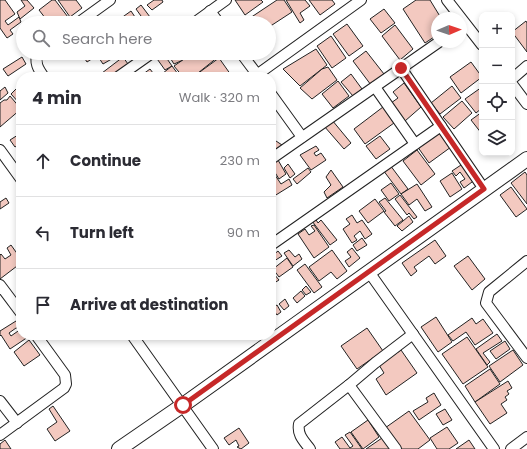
<!DOCTYPE html>
<html lang="en">
<head>
<meta charset="utf-8">
<style>
	:root { --surface:#fff; --page:#f7f7f7; --text:#2b2b33; --muted:#7c7c81; --line:#e1e1e2 }
	body { margin:0; font-family:Poppins,sans-serif; background:var(--page); color:var(--text) }
	.controls { position:absolute; right:12px; top:12px; display:grid; overflow:hidden; border-radius:8px; box-shadow:0 2px 6px #0003 }
	.controls button { width:36px; height:36px; display:grid; place-items:center; padding:0; border:0; border-bottom:1px solid var(--line); background:var(--surface); color:var(--text); font:20px sans-serif }
	.compass { position:absolute; left:431px; top:12px; width:36px; height:36px; border-radius:50%; background:var(--surface); box-shadow:0 2px 6px #0003; rotate:88deg }
	.stop { position:absolute; width:12px; height:12px; margin:-9px; border:3px solid #c62828; border-radius:50%; background:#fff }
	.stop.end { background:#c62828; border-color:#fff; box-shadow:0 1px 4px #0008 }
	.list { margin:0; padding:0; list-style:none }
	h2 { display:flex; justify-content:space-between; align-items:center; height:52px; margin:0; padding:0 16px; font-size:17px }
	h2 small { font-size:13px; font-weight:400; color:var(--muted) }
	.list li { display:grid; grid-template-columns:26px 1fr auto; gap:12px; align-items:center; box-sizing:border-box; height:72px; padding:0 16px; border-top:1px solid var(--line) }
	.list b { display:block; font-size:15px; white-space:nowrap }
	.list em { font-size:13px; font-style:normal; color:var(--muted) }
	.icon { flex:none; width:22px; height:22px; fill:none; stroke:currentColor; stroke-width:2; stroke-linecap:round; stroke-linejoin:round }
	.map { position:relative; flex:none; width:527px; height:449px; overflow:hidden }
	.search { position:absolute; background:var(--surface); box-shadow:0 2px 6px #0003; left:16px; top:16px; width:260px; height:44px; display:flex; align-items:center; gap:10px; box-sizing:border-box; padding:0 14px; border-radius:22px; color:var(--muted); font-size:15px }
	.panel { position:absolute; background:var(--surface); box-shadow:0 2px 6px #0003; left:16px; top:72px; width:260px; height:268px; border-radius:16px }
	.map>svg:first-child { display:block }
</style>
</head>
<body>
<div class="map">
<svg width="527" height="449" viewBox="0 0 527 449">
	<rect width="100%" height="100%" fill="#fff"/>
	<g fill="#f3c9c0" stroke="#222">
		<path d="M0 0H5L15 14 5 21 8 25 19 17 21 22 10 30 13 34 7 38 0 28Z"/>
		<path d="M21 0H27L34 8 20 19 17 12 25 6Z"/>
		<path d="M52 0H55L71 21 68 23H49L39 10Z"/>
		<path d="M58 0H76L82 8 70 17Z"/>
		<path d="M154 0H162L163 2 152 10 147 5Z"/>
		<path d="M235 0H261L263 2 245 15Z"/>
		<path d="M277 0H284L292 12 269 27V23H249L247 20Z"/>
		<path d="M286 0H305L310 6 300 13 304 20 300 23Z"/>
		<path d="M309 0H332L335 4 320 15Z"/>
		<path d="M416 0H430L441 18H437V35L425 43 403 9Z"/>
		<path d="M141 5 153 21 150 23H146L136 9Z"/>
		<path d="M384 9 395 23 381 33 370 19Z"/>
		<path d="M131 11 139 23H118L117 21Z"/>
		<path d="M526 21 527 23V52L512 32Z"/>
		<path d="M347 24 363 46 349 56 333 34Z"/>
		<path d="M395 25 413 49 400 60 382 36Z"/>
		<path d="M331 36 346 58 332 68 317 46Z"/>
		<path d="M316 49 327 65 300 86 283 69Z"/>
		<path d="M366 51 384 74 371 85 353 61Z"/>
		<path d="M81 53H101L87 62Z"/>
		<path d="M107 53H122L103 64 99 58Z"/>
		<path d="M159 53H163L172 66 165 70 155 56Z"/>
		<path d="M167 53H178L183 60 174 64Z"/>
		<path d="M193 53H215L218 57 193 77H183L174 66Z"/>
		<path d="M22 57 26 64 8 76 3 69Z"/>
		<path d="M123 57 128 64 110 77H105L102 73Z"/>
		<path d="M219 58 231 75 228 77H193Z"/>
		<path d="M471 62 482 77 461 93 450 77Z"/>
		<path d="M172 66 178 74 174 77H158Z"/>
		<path d="M328 67 337 80 312 99 300 88 322 69Z"/>
		<path d="M150 69 156 77H139Z"/>
		<path d="M351 74 362 89 353 96 341 82Z"/>
		<path d="M338 81 349 96 333 108 322 94Z"/>
		<path d="M404 83 421 107 405 121 391 103 398 98 393 92Z"/>
		<path d="M19 86 21 89V105L11 94Z"/>
		<path d="M452 86 461 98 440 114 431 103Z"/>
		<path d="M5 87 8 93 0 100V91Z"/>
		<path d="M482 87V108L476 113 465 99Z"/>
		<path d="M10 96 21 109 0 127V103L4 100H7Z"/>
		<path d="M462 101 472 113 454 129 443 117Z"/>
		<path d="M383 107 394 123 365 144 354 129Z"/>
		<path d="M482 112V134L471 120Z"/>
		<path d="M332 120 351 143 344 149 324 126Z"/>
		<path d="M439 130 451 147 429 163 417 146Z"/>
		<path d="M21 133V143L15 147 10 140Z"/>
		<path d="M380 136 390 149 376 159 366 146Z"/>
		<path d="M276 141 282 145 271 153V144Z"/>
		<path d="M316 146 319 150 314 153 316 156 321 153 326 160 311 170 300 155Z"/>
		<path d="M417 150 435 174 421 185 403 161Z"/>
		<path d="M278 160 286 174 279 179 271 166Z"/>
		<path d="M464 163 476 179 464 188 460 182 465 179 460 172 456 176 452 171Z"/>
		<path d="M288 164 295 174 290 178 284 168Z"/>
		<path d="M390 165 408 189 401 194 383 170Z"/>
		<path d="M308 168 311 172 297 184 293 179Z"/>
		<path d="M331 170 343 187 327 198 324 192 331 185 326 177Z"/>
		<path d="M273 172 281 184 289 179 292 185 271 198V174Z"/>
		<path d="M525 172 527 175V204L511 183Z"/>
		<path d="M452 173 462 189 450 197 440 181Z"/>
		<path d="M391 183 399 194 389 201 381 190Z"/>
		<path d="M417 184 432 207 425 211 417 199 409 205 401 194Z"/>
		<path d="M511 187 527 209 516 217 500 195Z"/>
		<path d="M400 195 417 217 414 219 409 213 407 215 395 199Z"/>
		<path d="M6 198 9 203 0 209V202Z"/>
		<path d="M385 198 403 220 395 226 384 212 386 211 379 202Z"/>
		<path d="M375 199 384 211 368 223 359 211Z"/>
		<path d="M352 215 357 223 362 220 372 234 365 239 360 231 354 236 357 240 352 243 343 229 350 224 346 219Z"/>
		<path d="M409 216 413 222 402 231 397 226Z"/>
		<path d="M315 218 318 223 321 220 337 240 330 245 312 221Z"/>
		<path d="M314 225 329 247 314 258 298 234 305 229 309 235 315 231 311 226Z"/>
		<path d="M362 238 367 245 357 251 353 245Z"/>
		<path d="M435 240 446 256 435 264 429 256 414 267 417 271 411 276 402 263Z"/>
		<path d="M11 245 21 259V263L0 279V255L1 254 5 259 11 255 7 248Z"/>
		<path d="M352 248 360 258 349 267 345 261 351 257 347 252Z"/>
		<path d="M289 250 295 257 299 254 302 259 293 266 284 253Z"/>
		<path d="M332 250 347 271 337 279 331 272 319 281 309 267Z"/>
		<path d="M278 251 282 256 271 263V255L272 256Z"/>
		<path d="M468 256 485 279 472 290 454 266Z"/>
		<path d="M287 258 293 267 279 277 273 269Z"/>
		<path d="M305 264 322 287 314 293 297 270Z"/>
		<path d="M274 274 279 280 271 285V276Z"/>
		<path d="M306 286 311 292 306 295 302 290Z"/>
		<path d="M301 291 305 296 297 303 293 298Z"/>
		<path d="M285 299 289 306 284 310 279 304Z"/>
		<path d="M277 305 281 312 277 315 272 308Z"/>
		<path d="M436 317 452 342 438 352 421 327Z"/>
		<path d="M472 318 476 324 483 319 493 333 475 345 466 332 453 341 448 335Z"/>
		<path d="M16 321 20 328H16L9 333 11 336 21 329V335H27L28 337 10 349 1 335 0 336V331Z"/>
		<path d="M367 328 383 351 357 369 341 346Z"/>
		<path d="M497 334 502 341 483 353 490 362 487 365 476 349Z"/>
		<path d="M467 337 488 367 463 384 442 354Z"/>
		<path d="M29 340 40 355 24 366 14 352Z"/>
		<path d="M505 341 510 349 496 359 490 351Z"/>
		<path d="M401 350 417 373 386 395 376 379 384 373 379 365Z"/>
		<path d="M513 350 523 365 500 382 489 366Z"/>
		<path d="M490 369 500 384 475 402 465 386Z"/>
		<path d="M508 381 512 388 507 391 509 394 505 397 507 400 501 404 507 413 490 424 475 402Z"/>
		<path d="M434 393 441 405 419 420 413 411 428 402 426 398Z"/>
		<path d="M53 406 70 431 55 441 47 429 57 422 49 409Z"/>
		<path d="M445 409 452 420 443 425 436 414Z"/>
		<path d="M409 411 430 440 418 449H400L385 428Z"/>
		<path d="M368 420 379 437 363 449 351 432Z"/>
		<path d="M447 427 458 443 449 449H437L430 438Z"/>
		<path d="M239 428 249 443 241 449 237 447 239 446 236 440 229 445 224 438Z"/>
		<path d="M350 432 362 449H340L335 442 342 437 350 448 353 446 345 435Z"/>
		<path d="M382 438 390 449H366Z"/>
		<path d="M5 440 11 449H0V444Z"/>
		<path d="M469 440 475 449H456Z"/>
	</g>
	<g fill="none" stroke-linecap="round" stroke-linejoin="round">
		<g stroke="#222" stroke-width="12">
			<g id="street">
				<path d="M447 0 482 45"/>
				<path d="M210 11 219 23"/>
				<path d="M78 23 110 0"/>
				<path d="M194 23 226 0"/>
				<path d="M38 53C34 62 38 69 44 77"/>
				<path d="M241 53 259 77"/>
				<path d="M401 68 484 189"/>
				<path d="M118 77 152 53"/>
				<path d="M254 77 361 0"/>
				<path d="M512 79 527 66"/>
				<path d="M512 84 527 104"/>
				<path d="M375 87 415 144"/>
				<path d="M271 94 302 137"/>
				<path d="M0 150 21 179"/>
				<path d="M271 159 439 42"/>
				<path d="M271 245 441 126"/>
				<path d="M527 261 489 292 486 303 527 358"/>
				<path d="M369 272 494 449"/>
				<path d="M0 285 21 313"/>
				<path d="M132 335 213 449"/>
				<path d="M349 385 396 449"/>
				<path d="M0 401 17 423"/>
				<path d="M0 435 64 388 66 384 65 375 36 335"/>
				<path d="M310 449C304 441 297 435 299 424L349 385 375 363 413 334"/>
				<path d="M511 449 527 437"/>
			</g>
		</g>
		<g stroke="#222" stroke-width="16">
			<path id="secondary" d="M119 449 183 405 527 159"/>
		</g>
		<use href="#street" stroke="#fff" stroke-width="10"/>
		<use href="#secondary" stroke="#fff" stroke-width="14"/>
	</g>
	<g fill="none" stroke-linecap="round" stroke-linejoin="round">
		<path stroke="#c62828" stroke-width="5" d="M183 405 484 189 401 68"/>
	</g>
</svg>
<div class="controls">
<button>+</button>
<button>−</button>
<button><svg class="icon" aria-label="locate" viewBox="0 0 24 24"><circle cx="12" cy="12" r="6"/><path d="M12 2v4M12 18v4M2 12h4M18 12h4"/></svg></button>
<button><svg class="icon" aria-label="layers" viewBox="0 0 24 24"><path d="M12 4l9 5-9 5-9-5zM3 14l9 5 9-5"/></svg></button>
</div>
<svg class="compass" viewBox="-18 -18 36 36"><path d="M0-13l5 13h-10z" fill="#e53935"/><path d="M0 13l5-13h-10z" fill="#7c7c81"/></svg>
<div class="stop" style="left:183px;top:405px"></div>
<div class="stop end" style="left:401px;top:68px"></div>
<div class="search"><svg class="icon" aria-label="search" viewBox="0 0 24 24"><circle cx="10" cy="10" r="6"/><path d="M15 15l6 6"/></svg>Search here</div>
<section class="panel">
<h2>4 min<small>Walk · 320 m</small></h2>
<ul class="list">
<li><svg class="icon" aria-label="ahead" viewBox="0 0 24 24"><path d="M12 20V5M6 11l6-6 6 6"/></svg><div><b>Continue</b></div><em>230 m</em></li>
<li><svg class="icon" aria-label="left" viewBox="0 0 24 24"><path d="M17 20v-9H6M10 6l-5 5 5 5"/></svg><div><b>Turn left</b></div><em>90 m</em></li>
<li><svg class="icon" aria-label="arrive" viewBox="0 0 24 24"><path d="M6 21V4h12l-3 4 3 4H6"/></svg><div><b>Arrive at destination</b></div></li>
</ul>
</section>
</div>
</body>
</html>
